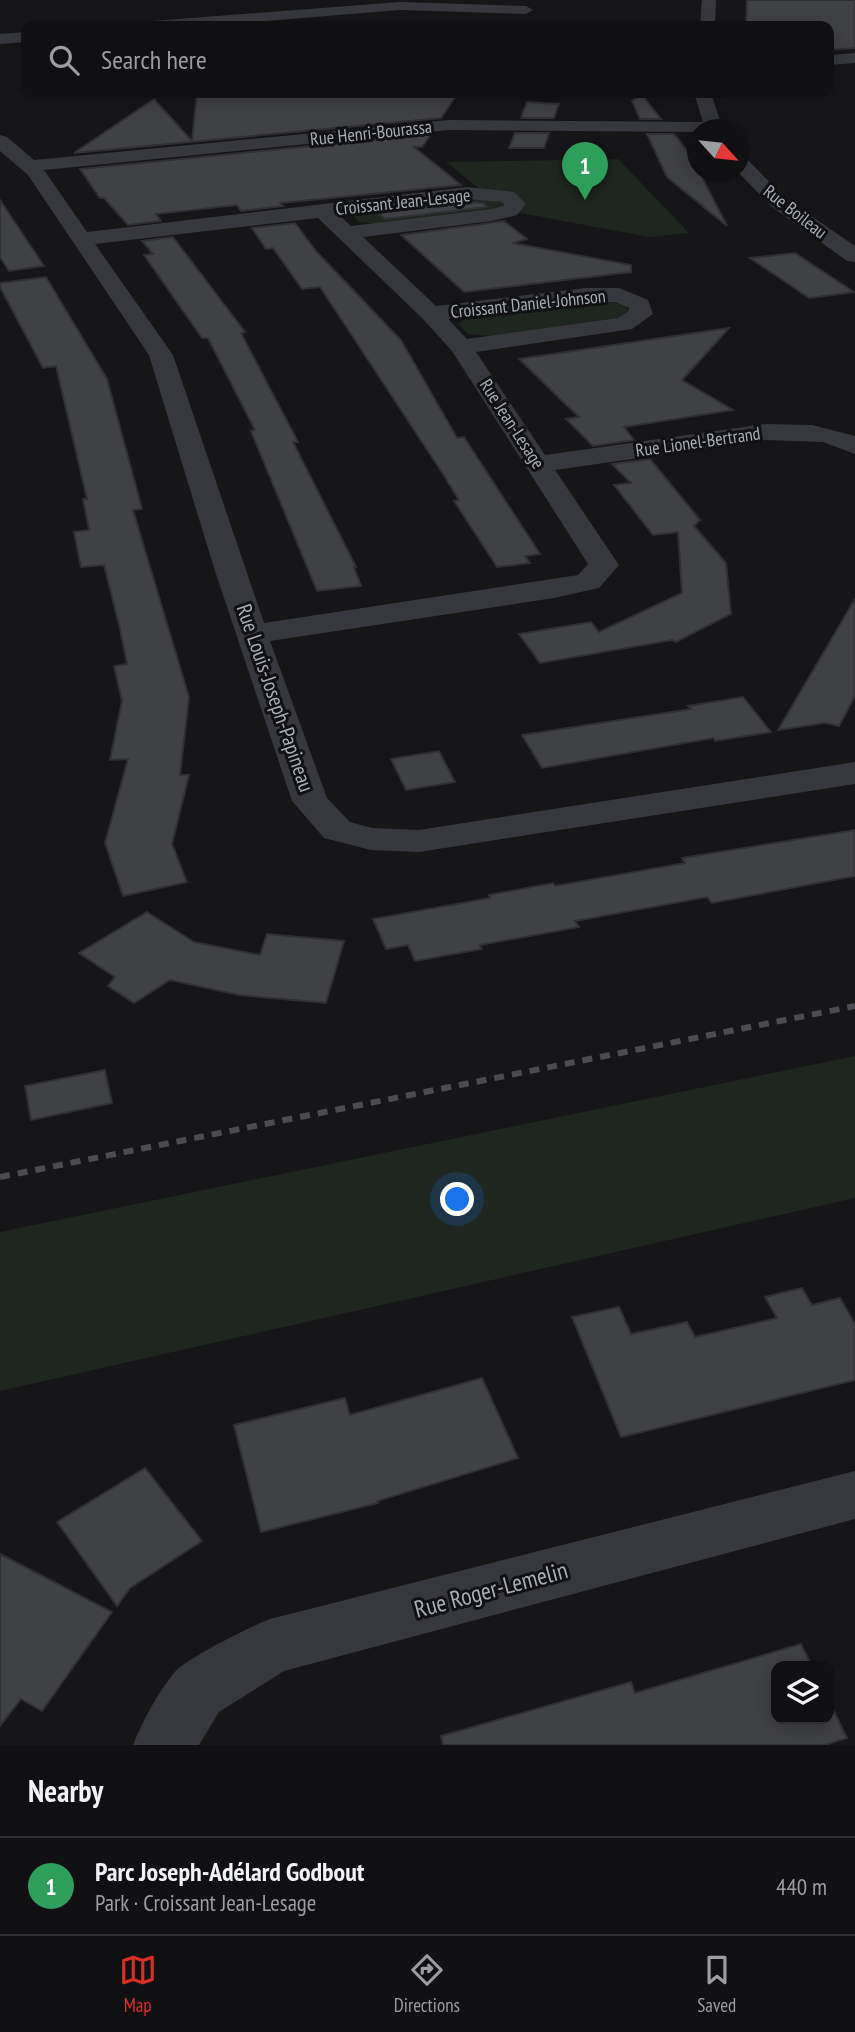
<!DOCTYPE html>
<html lang="en">
<head>
<meta charset="utf-8">
<style>
	:root { --surface:#101012; --page:#19191b; --text:#f1f3f6; --muted:#9c9d9f; --line:#303032; --accent:#d93025 }
	body { margin:0; font-family:"PT Sans Narrow",sans-serif; background:var(--page); color:var(--text) }
	.controls { position:absolute; right:21px; bottom:21px; display:grid; overflow:hidden; border-radius:14px; box-shadow:0 4px 18px #0003 }
	.controls button { width:63px; height:63px; display:grid; place-items:center; padding:0; border:0; border-bottom:2px solid var(--line); background:var(--surface); color:var(--text); font:35px sans-serif }
	.compass { position:absolute; left:687px; top:119px; width:63px; height:63px; border-radius:50%; background:var(--surface); box-shadow:0 4px 18px #0003; rotate:117deg }
	.you { position:absolute; left:458px; top:1200px; width:24px; height:24px; margin:-18px; border:5px solid #fff; border-radius:50%; background:#1a73e8; box-shadow:0 0 0 10px #1a73e833 }
	.badge { display:grid; place-items:center; width:46px; height:46px; border-radius:50%; background:var(--accent); color:#fff; font-size:23px; font-weight:700 }
	.pin { position:absolute; translate:-50% -58px; filter:drop-shadow(0 2px 4px #0008) }
	.pin::after { content:''; position:absolute; top:37px; width:24px; height:21px; background:inherit; clip-path:polygon(0 0,100% 0,50% 100%) }
	.list { margin:0; padding:0; list-style:none }
	h2 { display:flex; justify-content:space-between; align-items:center; height:91px; margin:0; padding:0 28px; font-size:30px }
	h2 small { font-size:23px; font-weight:400; color:var(--muted) }
	.list li { display:grid; grid-template-columns:46px 1fr auto; gap:21px; align-items:center; box-sizing:border-box; height:98px; padding:0 28px; border-top:2px solid var(--line) }
	.list b { display:block; font-size:26px; white-space:nowrap }
	.list p { margin:0; font-size:23px; white-space:nowrap; color:var(--muted) }
	.list em { font-size:23px; font-style:normal; color:var(--muted) }
	.icon { flex:none; width:38px; height:38px; fill:none; stroke:currentColor; stroke-width:2; stroke-linecap:round; stroke-linejoin:round }
	.map { position:relative; flex:none; width:855px; height:1745px; overflow:hidden }
	.search { position:absolute; background:var(--surface); box-shadow:0 4px 18px #0003; left:21px; right:21px; top:21px; height:77px; display:flex; align-items:center; gap:18px; box-sizing:border-box; padding:0 24px; border-radius:14px; color:var(--muted); font-size:26px }
	.sheet { height:189px; background:var(--surface) }
	nav { display:flex; justify-content:space-around; align-items:center; box-sizing:border-box; height:98px; border-top:2px solid var(--line); background:var(--surface); font-size:19px; color:var(--muted) }
	nav a { display:grid; justify-items:center; gap:4px }
	nav .on { color:var(--accent) }
	.map>svg:first-child { display:block }
</style>
</head>
<body>
<div class="map">
<svg width="855" height="1745" viewBox="0 0 855 1745">
	<rect width="100%" height="100%" fill="#161618"/>
	<g fill="#1e261f">
		<path d="M618 159 689 233 649 237 510 211 516 204 484 193 447 162Z"/>
		<path d="M469 197 498 200 504 205 494 210 379 224 359 222 351 214 356 211Z"/>
		<path d="M589 300C605 301 618 300 631 311L621 318 492 336 468 334 458 324 468 317Z"/>
		<path d="M855 1056V1198L0 1391V1232Z"/>
	</g>
	<g fill="#404145" stroke="#303034" stroke-width="2">
		<path d="M747 0H855V48L829 50V26H746Z"/>
		<path d="M197 93H458L441 118 74 153 154 99 192 141Z"/>
		<path d="M642 95 661 119H640L632 101Z"/>
		<path d="M527 102 559 104 554 118H521Z"/>
		<path d="M515 133H549L544 148H509Z"/>
		<path d="M431 134 422 147H414L461 185 280 203 283 206 241 211 237 205 156 214 161 221 128 225 104 198H100L80 169Z"/>
		<path d="M647 134H674L690 154 727 226 667 177Z"/>
		<path d="M0 200 44 266 9 271 0 257Z"/>
		<path d="M467 202 483 203 487 207 385 219 378 213Z"/>
		<path d="M504 221 527 239 512 243 631 265V272L464 292 401 235Z"/>
		<path d="M295 223 316 251 401 340 457 438 464 437 540 554 525 556 530 563 497 567 454 501 459 500 441 471 320 287 302 289 273 248 266 249 252 228Z"/>
		<path d="M173 237 245 332 241 333 298 442H293L356 567H354L361 586 317 591 251 431 255 430 208 338H202L144 255 153 254 142 241Z"/>
		<path d="M795 253 854 292 809 298 750 258Z"/>
		<path d="M46 277 107 379 142 509 133 510 189 697 180 775H189L172 844 187 882 123 896 105 843 128 759 110 760 122 701 114 666 127 664 120 629 104 565 81 567 74 532 89 530 83 499H87L56 366 43 368 0 287V283Z"/>
		<path d="M729 328 682 380 733 410 624 427 634 440 593 446 566 419 579 417 519 359Z"/>
		<path d="M650 459 700 520 694 526 726 563 731 614 676 642 672 640 540 663 519 634 591 622 599 632 682 593 678 532 653 535 614 485 631 483 612 464Z"/>
		<path d="M855 599V696L839 726 825 723 778 730Z"/>
		<path d="M743 697 771 732 715 741 713 738 542 768 522 735 691 709 688 706Z"/>
		<path d="M439 751 455 782 406 790 391 759Z"/>
		<path d="M855 830V876L712 903 707 897 575 921 579 927 480 945 482 949 415 961 408 945 386 949 373 919 490 898 489 895 553 883 555 886 685 863 682 858Z"/>
		<path d="M147 912 194 942 260 955 267 934 344 941 326 1003 239 995 170 980 134 1003 108 986 115 977 79 953Z"/>
		<path d="M105 1070 112 1103 31 1120 25 1086Z"/>
		<path d="M802 1288 812 1305 840 1298 855 1324V1380L621 1437 572 1317 619 1307 631 1334 687 1322 695 1337 777 1318 765 1297Z"/>
		<path d="M482 1378 518 1458 377 1501 378 1503 261 1532 234 1425 345 1398 350 1415Z"/>
		<path d="M145 1468 202 1541 130 1588 117 1606 57 1522Z"/>
		<path d="M0 1554 112 1612 42 1711 21 1699 0 1726Z"/>
		<path d="M801 1644 812 1666H776V1719H829V1701L847 1738 825 1745H443L441 1736 631 1682 635 1693Z"/>
	</g>
	<g fill="none" stroke-linecap="round" stroke-linejoin="round">
		<g fill="#37383d" fill-rule="evenodd">
			<path d="M702 0H716L715 26H700Z"/>
			<path d="M400 2 526 6 533 10 526 14 400 10 205 26H144L152 21Z"/>
			<path d="M26 32V42L0 44V34Z"/>
			<path d="M855 53V63L829 65V55Z"/>
			<path d="M694 93H711L723 130H698V132L449 130 44 170 87 232 467 187 514 192 526 204 517 215 492 221 363 237 436 306 586 288H619L648 300 653 314 632 329 476 352 545 455 766 424 812 425 855 436V454L823 442 766 440 555 470 619 565 599 588 554 598 270 641 327 798 350 822 372 828 419 830 855 762V784L419 852 371 850 324 838 292 801 214 568 149 355 28 175 0 151V135L7 137 34 160 449 120 703 122ZM467 199 501 202 505 205 492 209 351 226 339 215ZM318 218 423 319 452 351 588 564 578 575 264 623 173 355 95 244ZM586 302H615L629 308V311L618 318 467 339 448 319Z"/>
			<path d="M740 157 747 159 785 198 855 246V262L847 261 771 206 738 172Z"/>
			<path d="M855 1471V1519L284 1671 219 1712 199 1745H133C143 1720 157 1694 174 1673 185 1659 252 1626 270 1619Z"/>
		</g>
		<path stroke="#4a4c52" stroke-width="6" stroke-dasharray="10 8" stroke-linecap="butt" d="M0 1177 855 1006"/>
	</g>
	<g text-anchor="middle" stroke-width="6" stroke-linejoin="round" paint-order="stroke">
		<g font-size="18" fill="#a8adb8" stroke="#111113">
			<text transform="translate(371 133) rotate(-6)" y="6">Rue Henri-Bourassa</text>
			<text transform="translate(403 202) rotate(-6)" y="6">Croissant Jean-Lesage</text>
			<text transform="translate(795 212) rotate(38)" y="6">Rue Boileau</text>
			<text transform="translate(528 304) rotate(-6)" y="6">Croissant Daniel-Johnson</text>
			<text transform="translate(512 424) rotate(57)" y="6">Rue Jean-Lesage</text>
			<text transform="translate(698 442) rotate(-8)" y="6">Rue Lionel-Bertrand</text>
		</g>
		<g font-size="21" fill="#a8adb8" stroke="#111113">
			<text transform="translate(275 698) rotate(71)" y="7">Rue Louis-Joseph-Papineau</text>
		</g>
		<g font-size="24" fill="#a8adb8" stroke="#111113">
			<text transform="translate(491 1590) rotate(-15)" y="8">Rue Roger-Lemelin</text>
		</g>
	</g>
</svg>
<div class="controls">
<button><svg class="icon" aria-label="layers" viewBox="0 0 24 24"><path d="M12 4l9 5-9 5-9-5zM3 14l9 5 9-5"/></svg></button>
</div>
<svg class="compass" viewBox="-18 -18 36 36"><path d="M0-13l5 13h-10z" fill="#e53935"/><path d="M0 13l5-13h-10z" fill="#9c9d9f"/></svg>
<div class="you"></div>
<div class="pin badge" style="left:585px;top:200px;background:#2e9e5b">1</div>
<div class="search"><svg class="icon" aria-label="search" viewBox="0 0 24 24"><circle cx="10" cy="10" r="6"/><path d="M15 15l6 6"/></svg>Search here</div>
</div>
<section class="sheet">
<h2>Nearby<small></small></h2>
<ul class="list">
<li><span class="badge" style="background:#2e9e5b">1</span><div><b>Parc Joseph-Adélard Godbout</b><p>Park · Croissant Jean-Lesage</p></div><em>440 m</em></li>
</ul>
</section>
<nav>
<a class="on"><svg class="icon" aria-label="map" viewBox="0 0 24 24"><path d="M3 6l6-2 6 2 6-2v14l-6 2-6-2-6 2zM9 4v14M15 6v14"/></svg>Map</a>
<a><svg class="icon" aria-label="directions" viewBox="0 0 24 24"><path d="M12 3l9 9-9 9-9-9zM9 14v-3h6M13 9l2 2-2 2"/></svg>Directions</a>
<a><svg class="icon" aria-label="saved" viewBox="0 0 24 24"><path d="M7 4h10v16l-5-4-5 4z"/></svg>Saved</a>
</nav>
</body>
</html>
